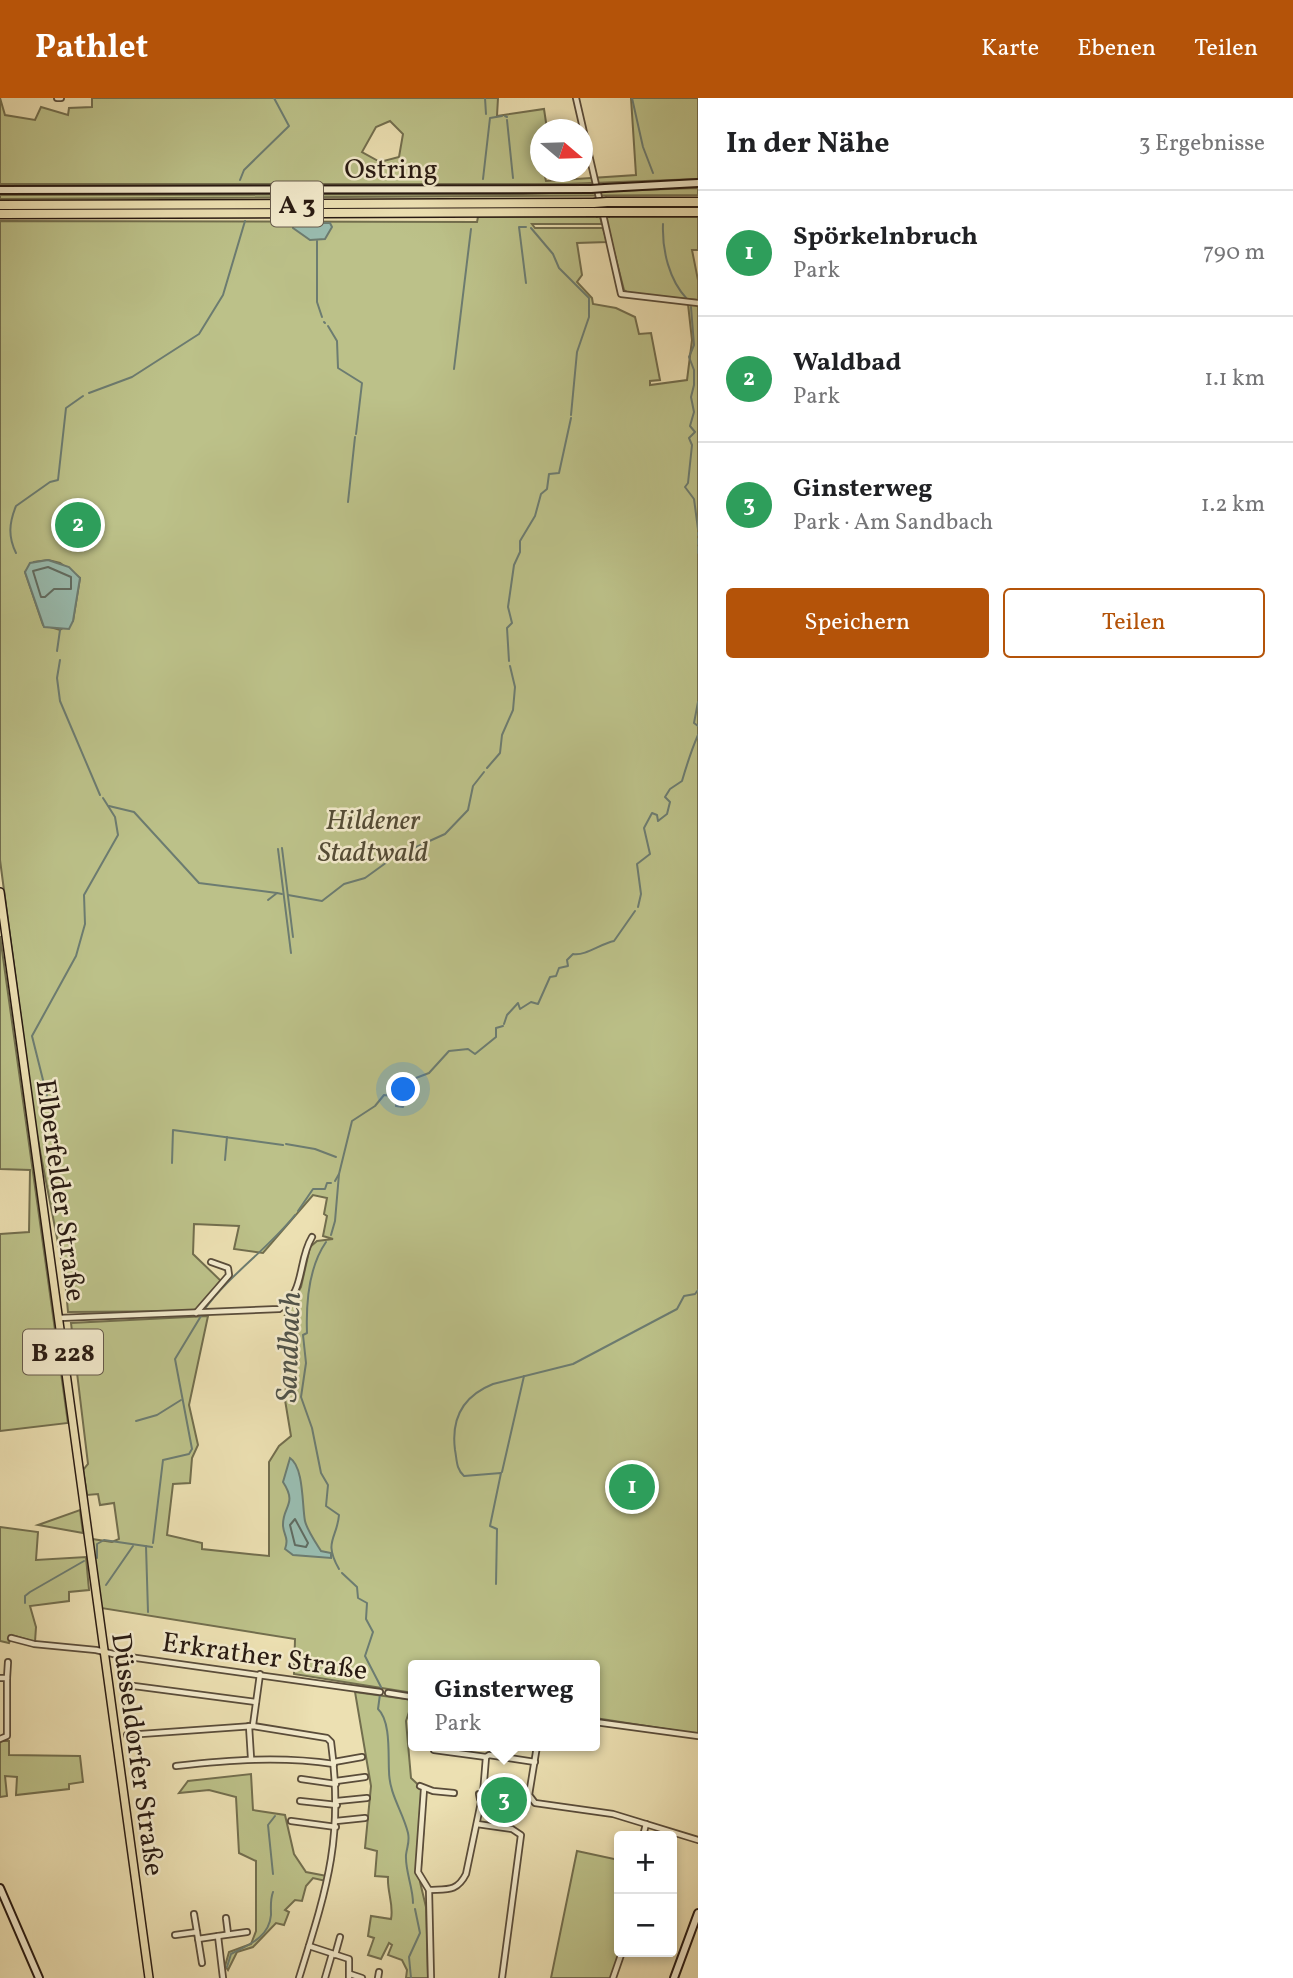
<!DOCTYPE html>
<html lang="de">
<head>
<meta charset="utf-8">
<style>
	:root { --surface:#fff; --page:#f6f6f6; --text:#202124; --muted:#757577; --line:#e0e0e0; --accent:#b45309 }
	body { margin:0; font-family:Vollkorn,serif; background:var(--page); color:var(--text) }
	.controls { position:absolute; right:21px; bottom:21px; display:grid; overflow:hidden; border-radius:7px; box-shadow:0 4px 10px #0003 }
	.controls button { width:63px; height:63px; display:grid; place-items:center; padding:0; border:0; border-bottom:2px solid var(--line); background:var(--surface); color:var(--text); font:35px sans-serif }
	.compass { position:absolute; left:530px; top:21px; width:63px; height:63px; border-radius:50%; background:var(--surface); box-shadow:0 4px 10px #0003; rotate:109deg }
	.you { position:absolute; left:404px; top:992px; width:24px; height:24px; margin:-18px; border:5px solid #fff; border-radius:50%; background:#1a73e8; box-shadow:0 0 0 10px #1a73e833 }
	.badge { display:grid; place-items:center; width:46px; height:46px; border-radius:50%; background:var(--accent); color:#fff; font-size:23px; font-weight:700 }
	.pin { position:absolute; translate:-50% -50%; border:4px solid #fff; box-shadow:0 2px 7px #0006 }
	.popup { position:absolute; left:408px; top:1562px; width:192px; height:91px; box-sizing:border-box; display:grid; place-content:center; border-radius:7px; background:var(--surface); filter:drop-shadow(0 2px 5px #0005); font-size:23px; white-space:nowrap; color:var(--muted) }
	.popup b { font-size:26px; color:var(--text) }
	.popup::after { content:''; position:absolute; left:50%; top:100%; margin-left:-14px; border:14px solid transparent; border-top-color:var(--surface) }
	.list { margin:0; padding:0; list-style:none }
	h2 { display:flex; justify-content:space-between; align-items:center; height:91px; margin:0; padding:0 28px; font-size:30px }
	h2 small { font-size:23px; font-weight:400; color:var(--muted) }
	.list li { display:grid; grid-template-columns:46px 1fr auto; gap:21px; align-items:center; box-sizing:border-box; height:126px; padding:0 28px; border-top:2px solid var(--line) }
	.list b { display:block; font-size:26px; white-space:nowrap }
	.list p { margin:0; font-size:23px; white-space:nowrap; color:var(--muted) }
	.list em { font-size:23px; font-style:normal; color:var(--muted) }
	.actions { display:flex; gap:14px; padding:21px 28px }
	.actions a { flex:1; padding:16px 0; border:2px solid var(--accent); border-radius:7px; text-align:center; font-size:24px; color:var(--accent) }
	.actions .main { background:var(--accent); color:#fff }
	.map { position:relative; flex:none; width:698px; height:1880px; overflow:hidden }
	header { display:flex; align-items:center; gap:42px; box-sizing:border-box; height:98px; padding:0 35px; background:var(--accent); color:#fff }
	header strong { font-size:33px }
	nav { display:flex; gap:38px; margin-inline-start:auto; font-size:24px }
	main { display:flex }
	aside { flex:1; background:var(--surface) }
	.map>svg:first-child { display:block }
</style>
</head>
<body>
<header>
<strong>Pathlet</strong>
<nav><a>Karte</a><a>Ebenen</a><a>Teilen</a></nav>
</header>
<main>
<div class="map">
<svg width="698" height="1880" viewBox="0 0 698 1880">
	<rect width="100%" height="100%" fill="#ece0b2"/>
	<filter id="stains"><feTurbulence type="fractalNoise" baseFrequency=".00286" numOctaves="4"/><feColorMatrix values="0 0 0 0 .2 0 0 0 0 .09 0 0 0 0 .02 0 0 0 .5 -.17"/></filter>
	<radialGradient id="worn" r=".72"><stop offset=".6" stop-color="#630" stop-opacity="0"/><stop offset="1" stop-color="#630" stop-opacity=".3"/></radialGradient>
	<g fill="#bcc189" stroke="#726e4e" stroke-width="2" fill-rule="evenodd">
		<path d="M0 0 5 17 35 22 41 9 68 17 69 10 92 9V0H498L497 18 544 11 547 31 539 35 540 74H544L546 83 636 77 631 0H698V81L566 86H0ZM390 23 403 36 399 59 380 64 362 54 376 29Z"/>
		<path d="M698 90V97L0 101V97L520 96Z"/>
		<path d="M478 119H600L602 126H532L535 130H603L607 144 577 145 582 177 577 184 592 200 593 206 616 210 635 219 639 236 651 235 660 282 650 283V287L687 282 692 242 688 206 698 207V1636L595 1620V1567H413V1595L294 1576 295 1541 101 1510 92 1441 112 1444 119 1441 114 1405 100 1407 98 1396 87 1397 83 1372 88 1366 71 1225 208 1218 189 1307 198 1347 192 1360 190 1385 173 1386 167 1437 202 1445V1451L269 1458V1364L279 1348 291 1338 285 1302 291 1218 285 1217 301 1189 310 1149 317 1143 333 1141 323 1138 327 1118 324 1116 327 1100 313 1097 263 1155 234 1151 239 1128 194 1126 193 1156 221 1183 197 1213 68 1214 65 1181 35 1027 0 762V123L477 124ZM48 462 60 465 80 480 73 523 60 532 43 527 25 474 34 464Z"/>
		<path d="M605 119H698V152H692L698 182V202L630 196 624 192Z"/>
		<path d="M0 838 68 1325 0 1333V1136L29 1134 30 1072 0 1071Z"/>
		<path d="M80 1412 83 1435 38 1427Z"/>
		<path d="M0 1429 38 1434 36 1462 86 1459 89 1492 69 1494V1503L30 1508 36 1529 35 1544 12 1537 9 1545 0 1543Z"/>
		<path d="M355 1594 413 1602 406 1623 411 1680 426 1694 420 1784 426 1809 428 1880H406L407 1872 402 1862 388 1857 392 1847 389 1845 381 1861 368 1857 374 1840 368 1838 371 1818 391 1821C394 1807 387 1794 388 1779L375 1778 377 1753 365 1750 371 1688Z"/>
		<path d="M0 1643H9V1657L80 1658 83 1684 69 1686V1691L16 1697 17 1679 5 1678 7 1698 0 1699Z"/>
		<path d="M251 1676 253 1712 285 1717 294 1756 306 1774 327 1778 326 1783 313 1780 306 1788 302 1803 295 1802 285 1812 289 1814 284 1827 276 1825 253 1849 237 1854 228 1872 225 1868 229 1854 251 1846 256 1833V1763L239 1755 236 1699 209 1692 179 1695 188 1683Z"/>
		<path d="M577 1753 619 1762 620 1854 611 1880H551Z"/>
	</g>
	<g fill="#99bdb1" stroke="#6c7c71" stroke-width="2">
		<path d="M293 125H330L332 129 325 141 310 142 293 130Z"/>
		<path d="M48 462 69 469 80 480 73 523 69 531 44 529 25 474 30 465Z"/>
		<path d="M290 1360C304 1369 302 1408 305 1423 307 1432 316 1445 321 1453L331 1455V1460L293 1457 285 1451C289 1440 284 1438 283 1428 282 1408 298 1407 283 1384Z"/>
	</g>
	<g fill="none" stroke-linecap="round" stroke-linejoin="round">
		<g stroke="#606c62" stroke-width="2">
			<path d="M48 469 71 479V491H54L45 499H41L33 473Z"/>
			<path d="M295 1421 308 1445 306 1449 295 1447 290 1427Z"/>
		</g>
		<g stroke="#6c7c71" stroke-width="2">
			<path d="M485 0 486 16"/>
			<path d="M632 0 643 49 653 75"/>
			<path d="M505 18 507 19"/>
			<path d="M507 22 513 80"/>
			<path d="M483 81 490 20 502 18"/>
			<path d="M240 82 244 72 289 28 274 0"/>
			<path d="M663 126C662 152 669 182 687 201"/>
			<path d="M526 129H519L526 185"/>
			<path d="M531 130 553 156 559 170 589 200V219L577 254 571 317"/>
			<path d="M317 143V204L322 219"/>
			<path d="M691 209 694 247 689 259 694 272V287L691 299 694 314 690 328 695 334 689 340 692 347 688 385 685 389 694 401 698 431"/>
			<path d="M324 224 325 225"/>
			<path d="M328 228 337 243 338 270 362 285 356 336"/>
			<path d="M454 271 471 131"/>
			<path d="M89 295 132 279 199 236 223 197 245 123"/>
			<path d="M348 404 355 339"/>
			<path d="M698 435V437"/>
			<path d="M698 441V446"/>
			<path d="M698 449V455"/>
			<path d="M16 455C8 439 9 425 16 408L50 384 58 382 66 310 83 298"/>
			<path d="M57 553 60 532"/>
			<path d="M60 562 57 580 60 603 100 697"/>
			<path d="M509 563 507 530 512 525 508 509 514 467 520 454V443L535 418 541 396 547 391 549 376 559 375 571 320"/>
			<path d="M698 604 694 625 698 628"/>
			<path d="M487 670 500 655 502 637 513 612 515 589 510 568"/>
			<path d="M109 708 134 714 199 785 277 795"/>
			<path d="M282 750 293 839"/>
			<path d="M278 751 291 855"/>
			<path d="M288 797 322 803 344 786 365 780 394 759 445 736 468 712 473 688 484 674"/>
			<path d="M268 802 277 795 282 796"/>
			<path d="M638 809 641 796 637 766 650 756 644 730 652 715 657 717 658 723 667 716 670 704 665 699 670 691 682 683C687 666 691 653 698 637"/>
			<path d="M504 926 507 917 518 905 520 911 531 904 538 906 550 879 556 878 559 870 568 868 567 862 573 856C586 858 600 846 614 843L635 813"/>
			<path d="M44 1009 47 998 32 938 76 858 85 826 84 797 118 737 115 719 103 700"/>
			<path d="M286 1046 315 1051 336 1059"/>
			<path d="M225 1062 227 1039"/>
			<path d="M172 1065 173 1032 283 1047"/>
			<path d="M335 1083 339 1076"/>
			<path d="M298 1113 313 1091H325L327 1085H331"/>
			<path d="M331 1137 335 1123 339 1076 352 1023 375 1008 384 997 397 999 396 1008 403 1009 408 983 429 975 449 953 468 951 475 956 496 939V930L503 928"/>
			<path d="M326 1144C308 1170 306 1207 307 1235L303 1237 306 1265 301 1299 312 1330 321 1375 328 1387 326 1408 339 1417C337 1441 323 1443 339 1471"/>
			<path d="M204 1212C230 1176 267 1152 295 1117"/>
			<path d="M136 1323 157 1317 181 1302"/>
			<path d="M502 1374 524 1278"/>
			<path d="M153 1445 163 1362 189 1356 192 1351 175 1261 201 1218"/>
			<path d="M146 1448 148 1514"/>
			<path d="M97 1460V1446L104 1442 152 1449"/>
			<path d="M342 1475 357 1489 358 1500 367 1505 366 1521 373 1534 365 1558 381 1589 378 1611C391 1623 388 1657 389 1673 389 1696 403 1714 408 1735 410 1744 407 1748 406 1757 405 1773 413 1789 413 1805"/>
			<path d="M496 1486 497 1431 490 1428 501 1375 464 1378C456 1371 457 1362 455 1352 451 1321 463 1298 493 1286L573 1266 677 1211 684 1198 695 1196 698 1192"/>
			<path d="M106 1487 133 1448"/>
			<path d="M25 1505V1498L30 1494 84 1463"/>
			<path d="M273 1776 268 1727 275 1718"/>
			<path d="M227 1869 231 1856C248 1847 269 1840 271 1817 271 1809 270 1802 273 1794"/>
			<path d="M411 1880 409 1859 420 1835 415 1811"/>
		</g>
		<g stroke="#594c3a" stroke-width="8">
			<g id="street">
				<path d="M57 0H61"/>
				<path d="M576 0 600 104"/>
				<path d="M602 112 621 196 698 205"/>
				<path d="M196 1215 229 1177 228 1170 211 1164"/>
				<path d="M59 1220 279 1211C306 1194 297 1164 312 1139"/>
				<path d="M11 1540 34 1546 96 1552 122 1558 380 1594"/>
				<path d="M0 1580H7V1638L0 1641"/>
				<path d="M7 1580 8 1564"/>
				<path d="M134 1588 256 1604"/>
				<path d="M388 1595 413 1599"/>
				<path d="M595 1624 698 1638"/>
				<path d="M253 1627 260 1576"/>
				<path d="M249 1628 251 1660"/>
				<path d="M127 1637 253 1628 327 1640 331 1644C344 1740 327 1790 299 1880"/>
				<path d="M537 1648 529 1697 535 1705 613 1716 698 1742"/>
				<path d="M434 1652 486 1659 483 1696"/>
				<path d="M486 1659 489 1657 535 1664"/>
				<path d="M334 1664 362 1659"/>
				<path d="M176 1668C230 1662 280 1658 334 1666"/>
				<path d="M301 1681 336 1686"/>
				<path d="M336 1683 365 1679"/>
				<path d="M420 1688 433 1693 454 1695"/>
				<path d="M424 1691 418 1774 429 1792 431 1880"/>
				<path d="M479 1696H483L484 1700 480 1701Z"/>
				<path d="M300 1703 337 1707"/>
				<path d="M337 1703 367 1700"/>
				<path d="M291 1723 336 1729"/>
				<path d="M336 1723 365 1720"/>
				<path d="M477 1726 512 1731 521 1737 502 1880"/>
				<path d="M643 1738 646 1726"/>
				<path d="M429 1792C447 1791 457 1794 466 1776L481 1704"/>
				<path d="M194 1816 197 1834"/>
				<path d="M226 1820 228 1836"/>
				<path d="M175 1837 197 1834 202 1865"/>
				<path d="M198 1841 218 1838"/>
				<path d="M309 1848 349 1861V1880"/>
				<path d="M335 1857 340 1839"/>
				<path d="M350 1876 362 1880"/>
				<path d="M223 1880 218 1838 247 1834"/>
				<path d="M325 1880 332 1856"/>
				<path d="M378 1880 379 1874"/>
				<path d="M613 1880 622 1854"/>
			</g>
		</g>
		<g stroke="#281a12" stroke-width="10">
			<g id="secondary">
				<path d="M605 90 698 85"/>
				<path d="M0 92 591 91"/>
				<path d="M0 1790 39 1880"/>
				<path d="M674 1880 698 1815"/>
			</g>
		</g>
		<g stroke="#281a12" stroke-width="10">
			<path id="primary" d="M0 794 149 1880"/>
		</g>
		<g stroke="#281a12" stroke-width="11">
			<g id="highway">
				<path d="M607 104H698"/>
				<path d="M0 107 594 105"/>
				<path d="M610 114H698"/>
				<path d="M0 116 596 114"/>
			</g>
		</g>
		<use href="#street" stroke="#f3ebcd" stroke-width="4.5"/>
		<use href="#secondary" stroke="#f3ebcd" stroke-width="6"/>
		<use href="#primary" stroke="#ece0b2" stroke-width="7"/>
		<use href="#highway" stroke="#ece0b2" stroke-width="8"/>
		<g stroke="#281a12" stroke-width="10" stroke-linecap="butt">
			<path id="secondary-bridge" d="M591 91 605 90"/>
		</g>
		<g stroke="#281a12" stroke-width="11" stroke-linecap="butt">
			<g id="highway-bridge">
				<path d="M594 105 607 104"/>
				<path d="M596 114H610"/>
			</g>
		</g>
		<use href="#secondary-bridge" stroke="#f3ebcd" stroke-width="6"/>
		<use href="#highway-bridge" stroke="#ece0b2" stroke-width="8"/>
	</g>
	<g text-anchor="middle" stroke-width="5" stroke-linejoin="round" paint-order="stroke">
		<g fill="#f3ebcd" stroke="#65594a" stroke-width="2">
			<rect x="271" y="83.5" width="52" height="45" rx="5"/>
			<rect x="23" y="1231.5" width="80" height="45" rx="5"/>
		</g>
		<g font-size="26" font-weight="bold" fill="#281a12">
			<text x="297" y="115">A 3</text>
			<text x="63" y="1263">B 228</text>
		</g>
		<g font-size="28" fill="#281a12" stroke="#f3ebcd">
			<text x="391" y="80">Ostring</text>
			<text transform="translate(62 1092) rotate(82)" y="10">Elberfelder Straße</text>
			<text transform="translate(265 1557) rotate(8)" y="10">Erkrather Straße</text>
			<text transform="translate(139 1656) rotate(82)" y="10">Düsseldorfer Straße</text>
		</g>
		<g font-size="28" font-style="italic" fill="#544c36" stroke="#f3ebcd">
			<text x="373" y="731">Hildener<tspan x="373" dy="32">Stadtwald</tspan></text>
		</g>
		<g font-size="30" font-style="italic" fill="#50534a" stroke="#f3ebcd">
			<text transform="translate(288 1249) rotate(-88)" y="10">Sandbach</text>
		</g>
	</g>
	<rect width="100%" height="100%" filter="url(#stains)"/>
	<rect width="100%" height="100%" fill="url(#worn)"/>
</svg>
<div class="controls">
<button>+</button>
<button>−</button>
</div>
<svg class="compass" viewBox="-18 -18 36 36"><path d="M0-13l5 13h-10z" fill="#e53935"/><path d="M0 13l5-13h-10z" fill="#757577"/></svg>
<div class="you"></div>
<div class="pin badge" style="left:632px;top:1389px;background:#2e9e5b">1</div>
<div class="pin badge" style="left:78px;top:427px;background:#2e9e5b">2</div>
<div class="pin badge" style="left:504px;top:1702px;background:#2e9e5b">3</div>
<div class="popup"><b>Ginsterweg</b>Park</div>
</div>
<aside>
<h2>In der Nähe<small>3 Ergebnisse</small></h2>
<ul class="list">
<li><span class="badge" style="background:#2e9e5b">1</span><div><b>Spörkelnbruch</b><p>Park</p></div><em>790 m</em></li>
<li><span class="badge" style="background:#2e9e5b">2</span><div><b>Waldbad</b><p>Park</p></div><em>1.1 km</em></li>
<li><span class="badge" style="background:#2e9e5b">3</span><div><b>Ginsterweg</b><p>Park · Am Sandbach</p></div><em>1.2 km</em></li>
</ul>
<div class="actions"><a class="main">Speichern</a><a>Teilen</a></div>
</aside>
</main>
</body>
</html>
